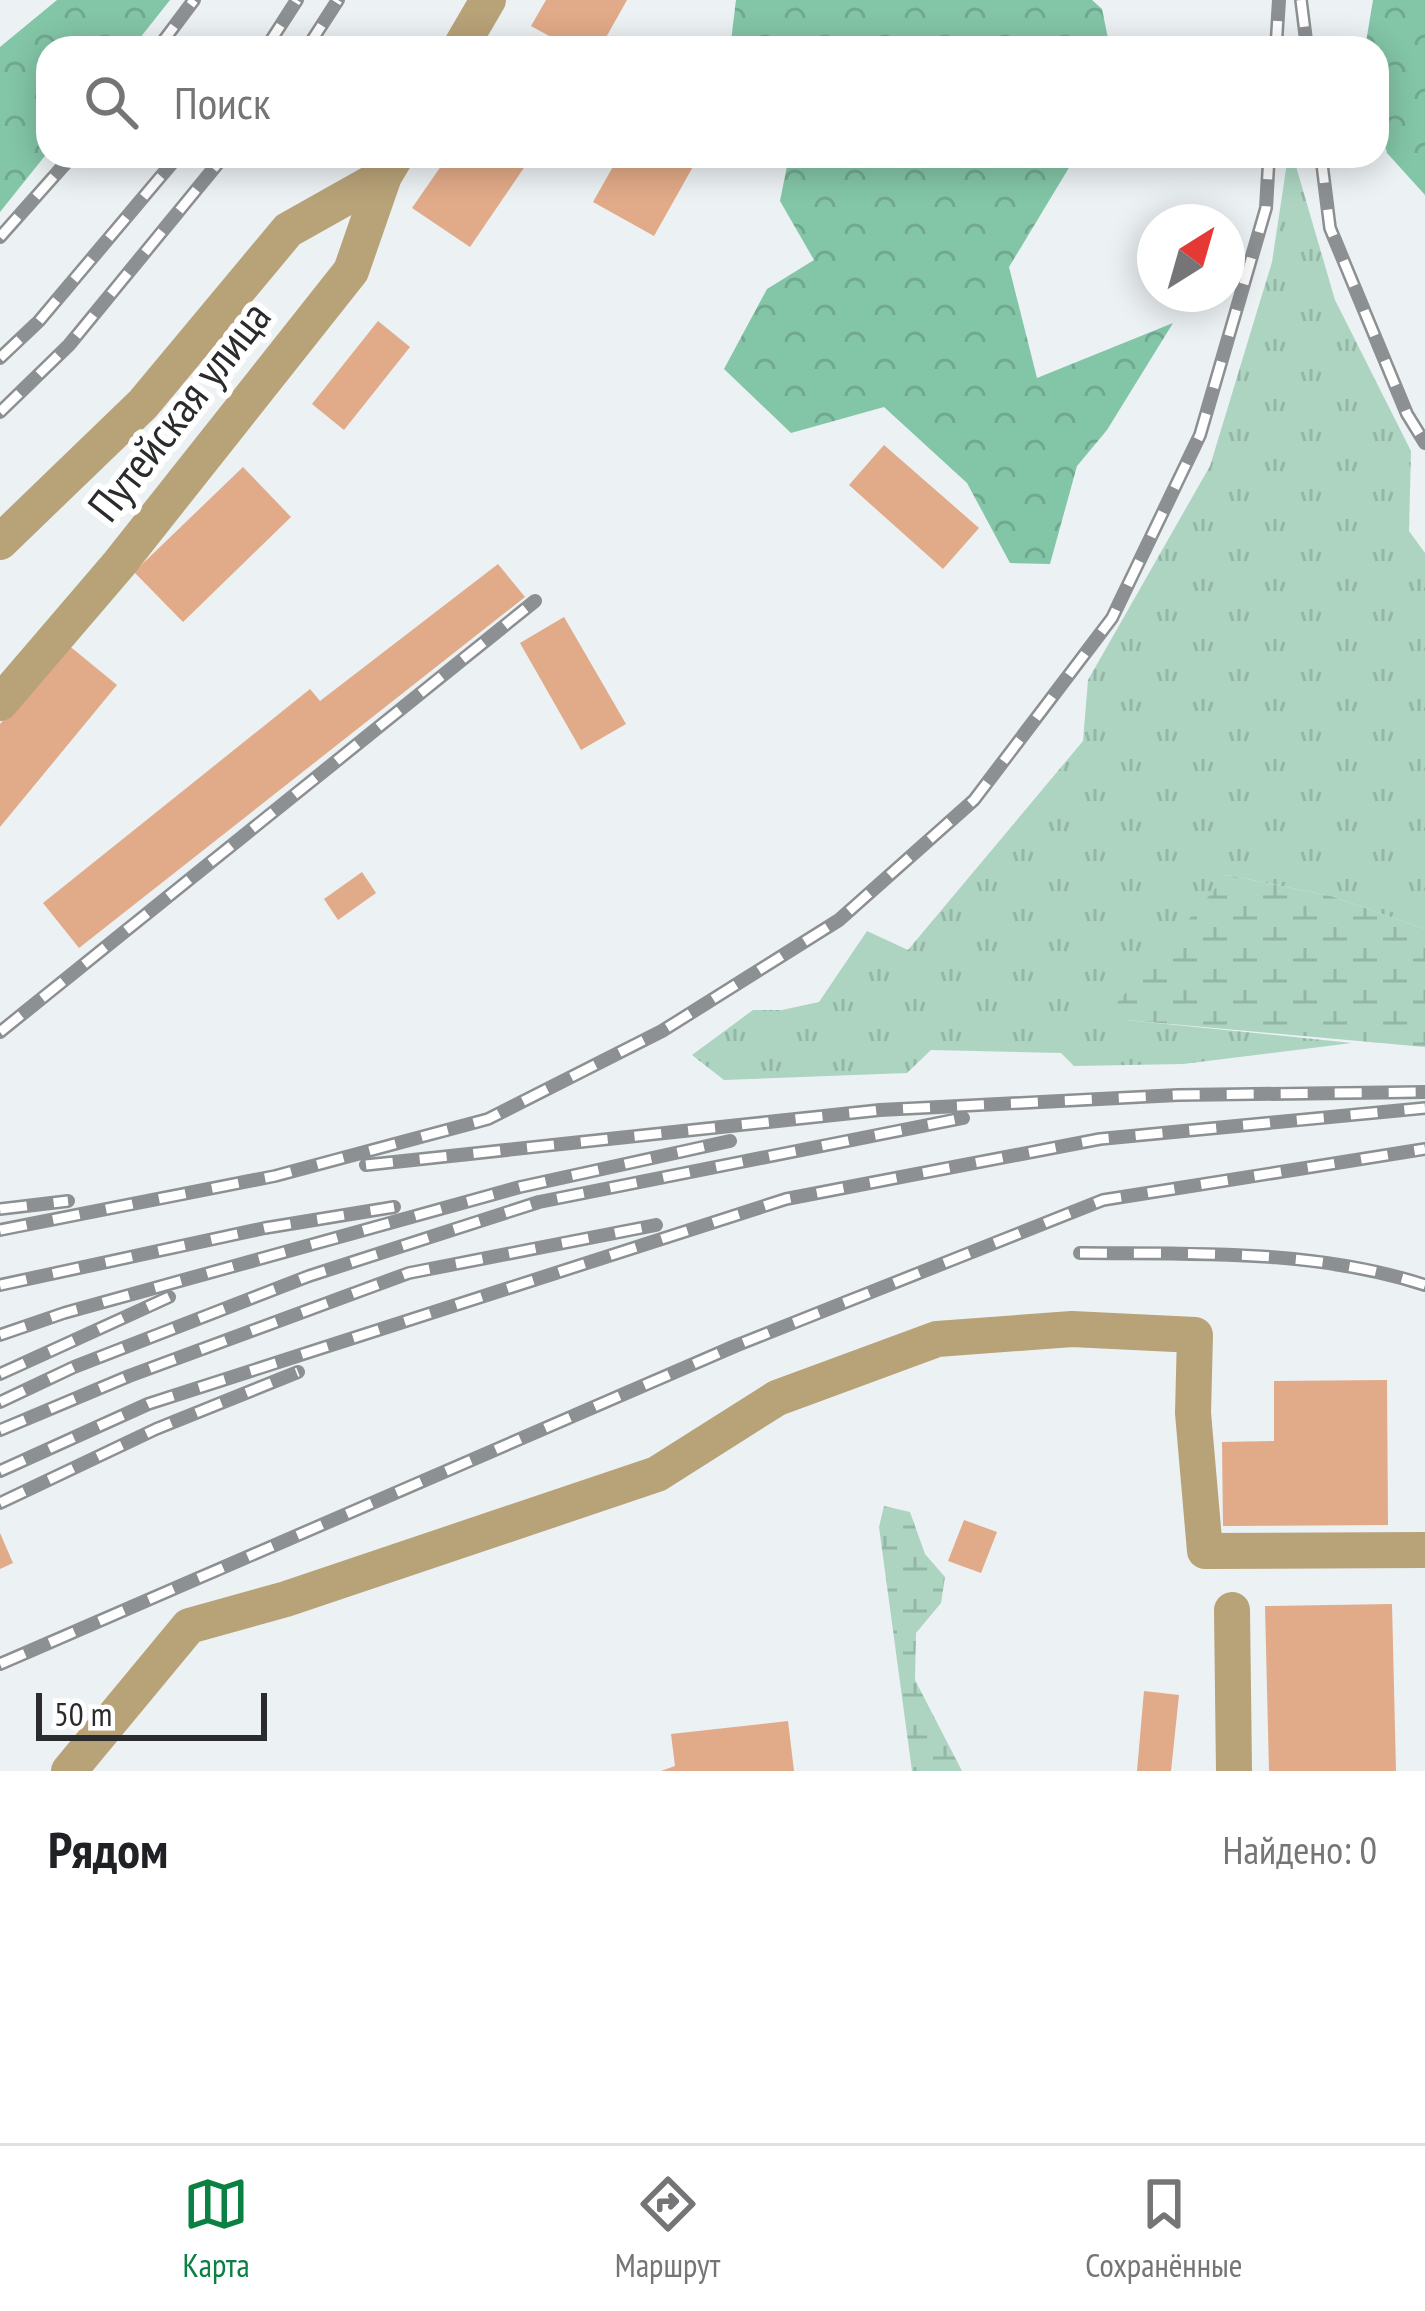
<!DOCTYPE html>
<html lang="ru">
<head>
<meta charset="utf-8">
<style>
	:root { --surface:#fff; --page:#f2f2f2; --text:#202124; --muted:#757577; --line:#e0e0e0; --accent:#0b8043 }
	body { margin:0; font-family:"PT Sans Narrow",sans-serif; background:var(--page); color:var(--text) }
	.compass { position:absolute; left:1137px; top:204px; width:108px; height:108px; border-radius:50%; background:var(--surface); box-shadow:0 6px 30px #0003; rotate:37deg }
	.scale { position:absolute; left:36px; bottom:30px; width:231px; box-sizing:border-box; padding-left:12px; border:6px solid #292b2c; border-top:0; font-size:33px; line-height:42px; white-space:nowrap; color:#292b2c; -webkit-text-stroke:9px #fff; paint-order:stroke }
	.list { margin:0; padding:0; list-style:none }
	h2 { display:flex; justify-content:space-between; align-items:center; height:156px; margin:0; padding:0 48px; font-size:51px }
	h2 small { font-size:39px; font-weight:400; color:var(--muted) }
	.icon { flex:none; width:66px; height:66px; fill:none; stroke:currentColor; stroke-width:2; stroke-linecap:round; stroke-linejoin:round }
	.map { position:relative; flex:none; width:1425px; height:1771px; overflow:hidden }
	.search { position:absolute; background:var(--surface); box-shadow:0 6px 30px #0003; left:36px; right:36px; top:36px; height:132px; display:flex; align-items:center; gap:30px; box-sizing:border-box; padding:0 42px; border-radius:36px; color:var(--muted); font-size:45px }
	.sheet { height:372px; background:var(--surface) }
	nav { display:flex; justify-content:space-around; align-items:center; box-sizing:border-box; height:168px; border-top:3px solid var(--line); background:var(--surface); font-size:33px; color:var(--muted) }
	nav a { display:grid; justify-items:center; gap:6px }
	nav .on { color:var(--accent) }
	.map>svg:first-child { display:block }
</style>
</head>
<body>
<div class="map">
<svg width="1425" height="1771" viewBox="0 0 1425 1771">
	<defs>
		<pattern id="grass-tufts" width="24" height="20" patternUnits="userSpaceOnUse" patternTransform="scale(3)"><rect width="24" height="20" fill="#acd4c1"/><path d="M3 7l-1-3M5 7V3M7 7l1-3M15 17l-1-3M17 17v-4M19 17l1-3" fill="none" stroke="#94b6a6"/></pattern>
		<pattern id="forest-crowns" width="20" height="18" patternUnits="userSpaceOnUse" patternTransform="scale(3)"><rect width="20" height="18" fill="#83c5a7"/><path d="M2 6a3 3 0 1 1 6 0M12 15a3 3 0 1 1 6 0" fill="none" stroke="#71a990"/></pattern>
		<pattern id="wetland-marsh" width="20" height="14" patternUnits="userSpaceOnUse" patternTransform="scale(3)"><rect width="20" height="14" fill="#acd4c1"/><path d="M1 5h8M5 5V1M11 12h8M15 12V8" fill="none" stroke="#94b6a6"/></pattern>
	</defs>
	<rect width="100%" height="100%" fill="#ecf1f4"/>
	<path fill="url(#grass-tufts)" d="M1288 156H1293L1335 300 1411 451 1409 531 1425 553V929L1331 896 1227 875 1127 1020 1352 1043 1183 1064 1074 1066 1061 1053 931 1050 907 1073 724 1080 692 1055 753 1010H782L819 1002 867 931 908 950 1083 741 1088 680 1210 466 1272 262Z"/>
	<g fill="url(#forest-crowns)">
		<path d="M57 0H170L132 48H48V152L0 212V47Z"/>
		<path d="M736 0H1092L1102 9 1110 48H735L731 41Z"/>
		<path d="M1373 0H1425V195L1387 153 1377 116V48H1365Z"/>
		<path d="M789 156H1076L1009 267 1037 378 1173 323 1107 430 1077 466 1050 564 1010 563 967 483 884 407 791 433 724 369 767 289 814 260 780 201Z"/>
	</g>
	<g fill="url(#wetland-marsh)">
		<path d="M1227 875 1331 896 1425 929V1047L1127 1020 1117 1003Z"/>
		<path d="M884 1506 910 1512 925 1554 945 1577 941 1603 916 1633 915 1680 962 1771H912L879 1527Z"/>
	</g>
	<g fill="#e1aa88">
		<path d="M546 0H627L600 48H571L531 26Z"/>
		<path d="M448 156H532L470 247 412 208Z"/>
		<path d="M619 156H699L654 236 593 202Z"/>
		<path d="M378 321 410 347 344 430 312 404Z"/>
		<path d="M884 445 979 528 943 569 849 485Z"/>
		<path d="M243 467 291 517 183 622 134 572Z"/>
		<path d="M498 564 525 597 79 948 43 903 310 689 320 701Z"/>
		<path d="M564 617 626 724 581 750 520 643Z"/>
		<path d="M67 644 117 685 0 827V724Z"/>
		<path d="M362 872 376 893 338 920 324 899Z"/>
		<path d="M1387 1380 1388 1525 1223 1526 1222 1442 1274 1441V1381Z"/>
		<path d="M964 1520 997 1532 981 1573 948 1561Z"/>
		<path d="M0 1533 13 1563 0 1569Z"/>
		<path d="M1392 1604 1396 1771H1269L1265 1606Z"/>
		<path d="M1144 1691 1179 1695 1171 1771H1137Z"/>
		<path d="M788 1721 794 1771H661L675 1766 671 1734Z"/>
	</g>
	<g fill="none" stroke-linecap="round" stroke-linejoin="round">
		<g stroke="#b8a278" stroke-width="36">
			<path d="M460 48 488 0"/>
			<path d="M0 542 143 404 288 230 384 176"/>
			<path d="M0 703 119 564 351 271 384 176 396 156"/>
			<path d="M1232 1610 1234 1771"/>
			<path d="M69 1771 189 1626 286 1599 657 1474 777 1398 937 1339 1072 1329 1195 1335 1193 1413 1205 1551 1425 1550"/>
		</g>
		<g stroke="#8c9092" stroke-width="14">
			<g id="rail">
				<path d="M1301 0 1307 48"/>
				<path d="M158 48 194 0"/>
				<path d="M266 48 297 0"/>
				<path d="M307 48 338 0"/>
				<path d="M1276 48 1279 0"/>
				<path d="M1321 156 1330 228 1407 414 1425 443"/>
				<path d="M0 237 72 156"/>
				<path d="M0 358 39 321 178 156"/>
				<path d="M0 412 69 345 224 156"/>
				<path d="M0 1032 535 601"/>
				<path d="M366 1165 880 1110 1178 1095 1425 1092"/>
				<path d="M0 1209 68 1201"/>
				<path d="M0 1230 275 1176 488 1119 662 1031 839 920 974 800 1112 618 1200 435 1266 208 1269 156"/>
				<path d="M1080 1253C1195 1254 1314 1249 1425 1285"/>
				<path d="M0 1285 265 1228 394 1207"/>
				<path d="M0 1335 64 1313 520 1187 730 1141"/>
				<path d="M0 1374 169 1297"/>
				<path d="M0 1402 74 1367 309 1276 539 1202 963 1118"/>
				<path d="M0 1430 129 1376 409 1273 656 1225"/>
				<path d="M0 1471 148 1404 786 1199 1100 1139 1425 1108"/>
				<path d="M0 1503 156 1429 298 1372"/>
				<path d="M0 1664 735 1346 1103 1200 1425 1149"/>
			</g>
		</g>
		<use href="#rail" stroke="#fff" stroke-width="9" stroke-dasharray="27" stroke-linecap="butt"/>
	</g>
	<g text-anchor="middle" stroke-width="12" stroke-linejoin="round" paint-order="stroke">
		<g font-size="45" fill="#292b2c" stroke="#fff">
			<text transform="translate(179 411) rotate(-52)" y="16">Путейская улица</text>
		</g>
	</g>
</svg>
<svg class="compass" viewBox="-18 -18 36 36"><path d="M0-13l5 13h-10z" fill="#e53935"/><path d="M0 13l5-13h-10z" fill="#757577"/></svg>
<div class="scale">50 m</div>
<div class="search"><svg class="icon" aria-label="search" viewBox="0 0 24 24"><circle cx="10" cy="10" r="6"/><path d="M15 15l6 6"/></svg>Поиск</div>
</div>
<section class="sheet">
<h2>Рядом<small>Найдено: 0</small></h2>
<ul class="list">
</ul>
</section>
<nav>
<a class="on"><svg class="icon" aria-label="map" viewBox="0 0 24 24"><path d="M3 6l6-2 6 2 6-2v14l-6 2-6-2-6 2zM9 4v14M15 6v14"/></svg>Карта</a>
<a><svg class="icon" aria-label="directions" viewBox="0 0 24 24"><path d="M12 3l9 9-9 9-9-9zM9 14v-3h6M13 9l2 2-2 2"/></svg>Маршрут</a>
<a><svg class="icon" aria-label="saved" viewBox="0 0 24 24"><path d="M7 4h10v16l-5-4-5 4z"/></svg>Сохранённые</a>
</nav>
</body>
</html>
